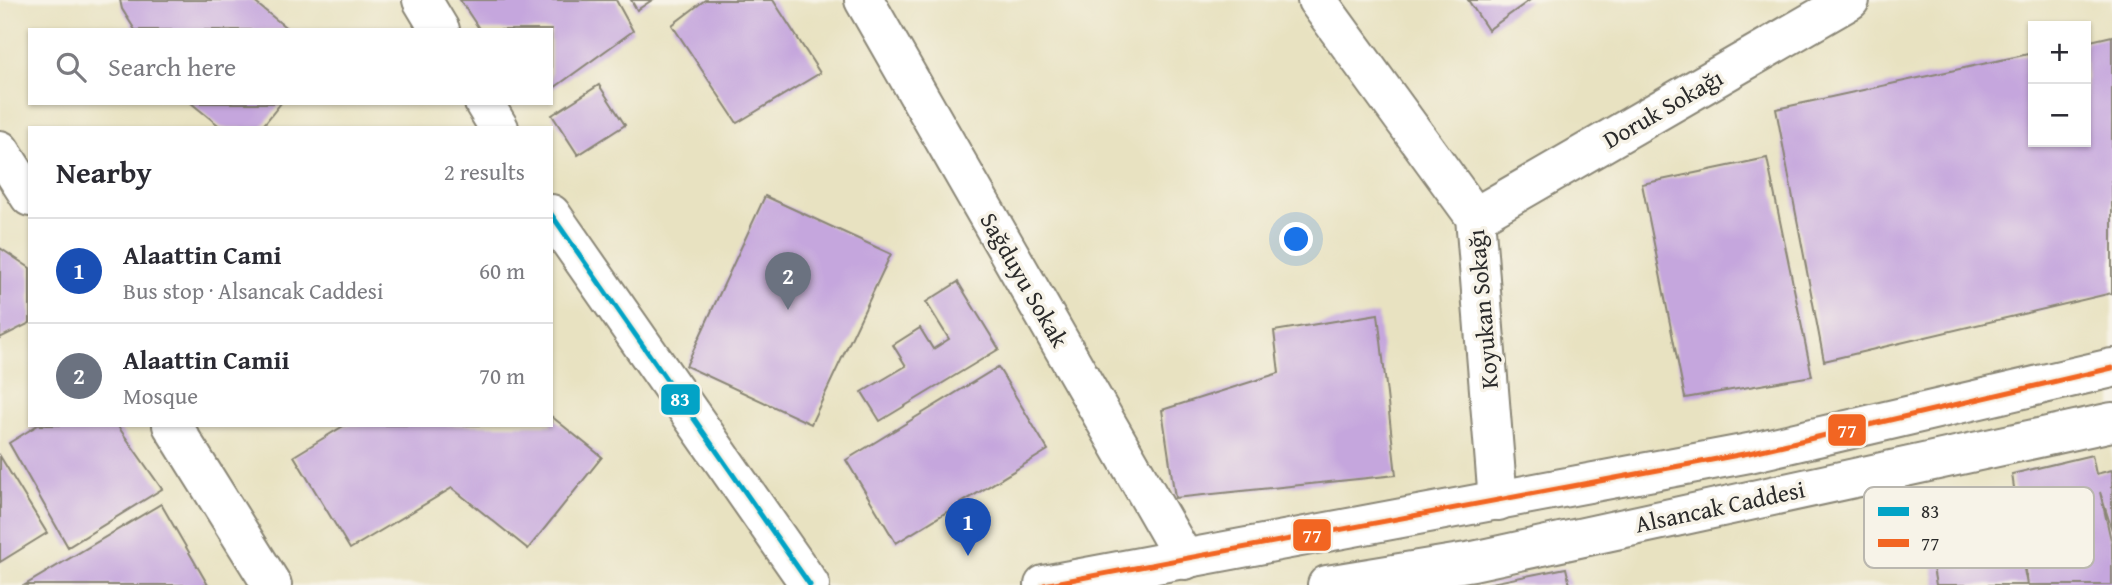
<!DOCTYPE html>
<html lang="en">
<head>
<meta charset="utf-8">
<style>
	:root { --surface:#fff; --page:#f7f7f7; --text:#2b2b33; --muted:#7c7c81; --line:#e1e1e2; --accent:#b45309 }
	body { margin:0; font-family:"Gentium Book Plus",serif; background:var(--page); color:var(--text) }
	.controls { position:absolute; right:21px; top:21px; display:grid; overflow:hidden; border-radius:0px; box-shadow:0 2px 5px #0004 }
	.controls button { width:63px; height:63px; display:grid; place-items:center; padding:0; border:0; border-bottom:2px solid var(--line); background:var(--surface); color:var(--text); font:35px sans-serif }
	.you { position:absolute; left:1297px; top:240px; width:24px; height:24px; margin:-18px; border:5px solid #fff; border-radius:50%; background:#1a73e8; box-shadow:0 0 0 10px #1a73e833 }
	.badge { display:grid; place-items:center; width:46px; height:46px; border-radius:50%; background:var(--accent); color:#fff; font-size:23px; font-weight:700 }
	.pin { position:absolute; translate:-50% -58px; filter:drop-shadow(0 2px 4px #0008) }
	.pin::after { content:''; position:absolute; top:37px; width:24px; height:21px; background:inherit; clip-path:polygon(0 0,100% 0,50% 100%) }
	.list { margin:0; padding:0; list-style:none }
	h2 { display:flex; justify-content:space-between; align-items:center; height:91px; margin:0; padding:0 28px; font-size:30px }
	h2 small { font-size:23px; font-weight:400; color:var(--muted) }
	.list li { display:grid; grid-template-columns:46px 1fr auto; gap:21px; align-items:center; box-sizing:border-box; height:105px; padding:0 28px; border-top:2px solid var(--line) }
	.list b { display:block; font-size:26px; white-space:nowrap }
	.list p { margin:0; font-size:23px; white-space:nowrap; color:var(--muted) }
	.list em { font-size:23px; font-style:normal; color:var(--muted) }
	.icon { flex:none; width:38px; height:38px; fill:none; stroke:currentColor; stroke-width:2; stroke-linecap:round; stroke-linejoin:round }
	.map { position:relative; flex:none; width:2112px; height:585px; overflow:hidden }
	.search { position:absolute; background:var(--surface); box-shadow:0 2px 5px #0004; left:28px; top:28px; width:525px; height:77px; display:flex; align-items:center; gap:18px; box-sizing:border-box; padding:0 24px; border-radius:0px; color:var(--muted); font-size:26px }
	.panel { position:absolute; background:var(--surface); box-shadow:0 2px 5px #0004; left:28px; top:126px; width:525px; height:301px; border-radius:0px }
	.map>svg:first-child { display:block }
</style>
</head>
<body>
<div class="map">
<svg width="2112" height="585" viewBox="0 0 2112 585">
	<rect width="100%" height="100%" fill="#f7f3e8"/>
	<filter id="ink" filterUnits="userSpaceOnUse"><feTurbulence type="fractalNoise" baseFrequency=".0143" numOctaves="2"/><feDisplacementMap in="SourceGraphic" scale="14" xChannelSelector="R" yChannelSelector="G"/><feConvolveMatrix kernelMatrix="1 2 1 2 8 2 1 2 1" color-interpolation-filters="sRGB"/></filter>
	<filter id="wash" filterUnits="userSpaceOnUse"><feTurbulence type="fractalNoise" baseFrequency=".00686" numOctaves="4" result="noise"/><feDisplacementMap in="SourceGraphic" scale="28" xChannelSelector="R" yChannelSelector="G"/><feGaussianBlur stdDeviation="1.57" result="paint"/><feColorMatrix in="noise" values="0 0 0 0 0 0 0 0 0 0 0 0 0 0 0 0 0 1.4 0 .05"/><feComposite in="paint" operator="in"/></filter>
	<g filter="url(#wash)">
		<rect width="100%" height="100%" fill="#e8e2c1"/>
		<g id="blocks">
			<g fill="#c5a6dd">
				<path d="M120 0H252L289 30H135L122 9Z"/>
				<path d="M460 0H616L633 31 551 90V30H480Z"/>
				<path d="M631 0H652L637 10Z"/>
				<path d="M705 0H773L820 73 737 123 672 25Z"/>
				<path d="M1468 0H1530L1488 30Z"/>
				<path d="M2112 36V293L1824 361 1776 109 2033 53V142H2086V42Z"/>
				<path d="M599 85 625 125 578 155 552 115Z"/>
				<path d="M191 103H281L261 128H222Z"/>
				<path d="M1767 158 1812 376 1685 398 1642 184Z"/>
				<path d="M765 196 891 254 811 424 686 366Z"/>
				<path d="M0 248 30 268V323L0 338Z"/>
				<path d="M958 282 999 349 880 421 862 392 906 366 893 345 920 328 933 349 949 339 926 302Z"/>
				<path d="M1378 314 1396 475 1175 498 1162 410 1279 373 1274 331Z"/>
				<path d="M998 367 1048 450 896 543 846 460Z"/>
				<path d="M551 416 602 457 528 549 452 488 350 549 294 456 345 425H551Z"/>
				<path d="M38 425H117L162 489 68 547 9 443Z"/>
				<path d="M2092 455 2096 474 2112 470V530L2100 492 2112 544V585H2028L2012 474Z"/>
				<path d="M0 456 47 533 0 562Z"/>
				<path d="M2009 490 2027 585H1936L1922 505Z"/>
				<path d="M161 504 208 585H25Z"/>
				<path d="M1566 568 1570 585H1486V584Z"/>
			</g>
		</g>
	</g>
	<g filter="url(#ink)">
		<use href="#blocks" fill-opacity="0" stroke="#8a8676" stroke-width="2"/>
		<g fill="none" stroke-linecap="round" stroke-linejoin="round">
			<g stroke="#8a8676" stroke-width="42">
				<g id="minor">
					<path d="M422 0 440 30"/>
					<path d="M864 0 1185 560"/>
					<path d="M1317 0 1475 217 1498 501"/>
					<path d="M484 103 499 128"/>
					<path d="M0 150 30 197"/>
					<path d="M551 214 810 585"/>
					<path d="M1475 217 1850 0"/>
					<path d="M172 425 272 585"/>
				</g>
			</g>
			<g stroke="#8a8676" stroke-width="42">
				<g id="tertiary">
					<path d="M1044 585 1749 453 2112 368"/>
					<path d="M1327 585 1473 561 2112 422"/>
				</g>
			</g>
			<use href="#minor" stroke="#fff" stroke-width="38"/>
			<use href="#tertiary" stroke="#fff" stroke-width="38"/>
			<g stroke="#f7f3e8" stroke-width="10">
				<path id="bus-1" d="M551 214 810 585"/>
			</g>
			<g stroke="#f7f3e8" stroke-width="10">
				<path id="bus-2" d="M1044 585 1749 453 2112 368"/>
			</g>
			<use href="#bus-1" stroke="#02a3c6" stroke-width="5"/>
			<use href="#bus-2" stroke="#f26522" stroke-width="5"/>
		</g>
	</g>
	<g text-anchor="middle" stroke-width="7" stroke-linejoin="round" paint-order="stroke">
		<g font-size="24" fill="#2b2b2b" stroke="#f7f3e8">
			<text transform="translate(1663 109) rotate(-30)" y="8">Doruk Sokağı</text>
			<text transform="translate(1024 280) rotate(60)" y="8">Sağduyu Sokak</text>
			<text transform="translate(1483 309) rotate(-95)" y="8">Koyukan Sokağı</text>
			<text transform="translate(1720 507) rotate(-12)" y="8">Alsancak Caddesi</text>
		</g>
	</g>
	<rect x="1864" y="487" width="230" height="81" rx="10" fill="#f7f3e8" stroke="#bab7af" stroke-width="2"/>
	<rect x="1878" y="507" width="31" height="9" fill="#02a3c6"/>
	<rect x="1878" y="539" width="31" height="8" fill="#f26522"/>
	<g font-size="19" fill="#2b2b2b">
		<text x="1921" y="518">83</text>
		<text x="1921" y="550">77</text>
	</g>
	<g stroke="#f7f3e8" stroke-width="2.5">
		<rect x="660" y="383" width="41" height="33" rx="7" fill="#02a3c6"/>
		<rect x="1827" y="413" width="40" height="34" rx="7" fill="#f26522"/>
		<rect x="1292" y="518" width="40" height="34" rx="7" fill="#f26522"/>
	</g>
	<g font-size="19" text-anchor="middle" font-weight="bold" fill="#fff">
		<text x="680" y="406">83</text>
		<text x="1847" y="437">77</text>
		<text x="1312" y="542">77</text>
	</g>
</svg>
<div class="controls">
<button>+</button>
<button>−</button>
</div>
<div class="you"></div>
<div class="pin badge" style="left:968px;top:556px;background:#1a4fb4">1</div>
<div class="pin badge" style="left:788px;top:310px;background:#6b7280">2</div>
<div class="search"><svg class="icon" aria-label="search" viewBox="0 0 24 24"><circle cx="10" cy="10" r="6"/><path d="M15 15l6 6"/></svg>Search here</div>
<section class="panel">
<h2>Nearby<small>2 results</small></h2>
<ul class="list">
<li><span class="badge" style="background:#1a4fb4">1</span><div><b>Alaattin Cami</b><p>Bus stop · Alsancak Caddesi</p></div><em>60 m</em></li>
<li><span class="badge" style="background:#6b7280">2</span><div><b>Alaattin Camii</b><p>Mosque</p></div><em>70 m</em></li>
</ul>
</section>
</div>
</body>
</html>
